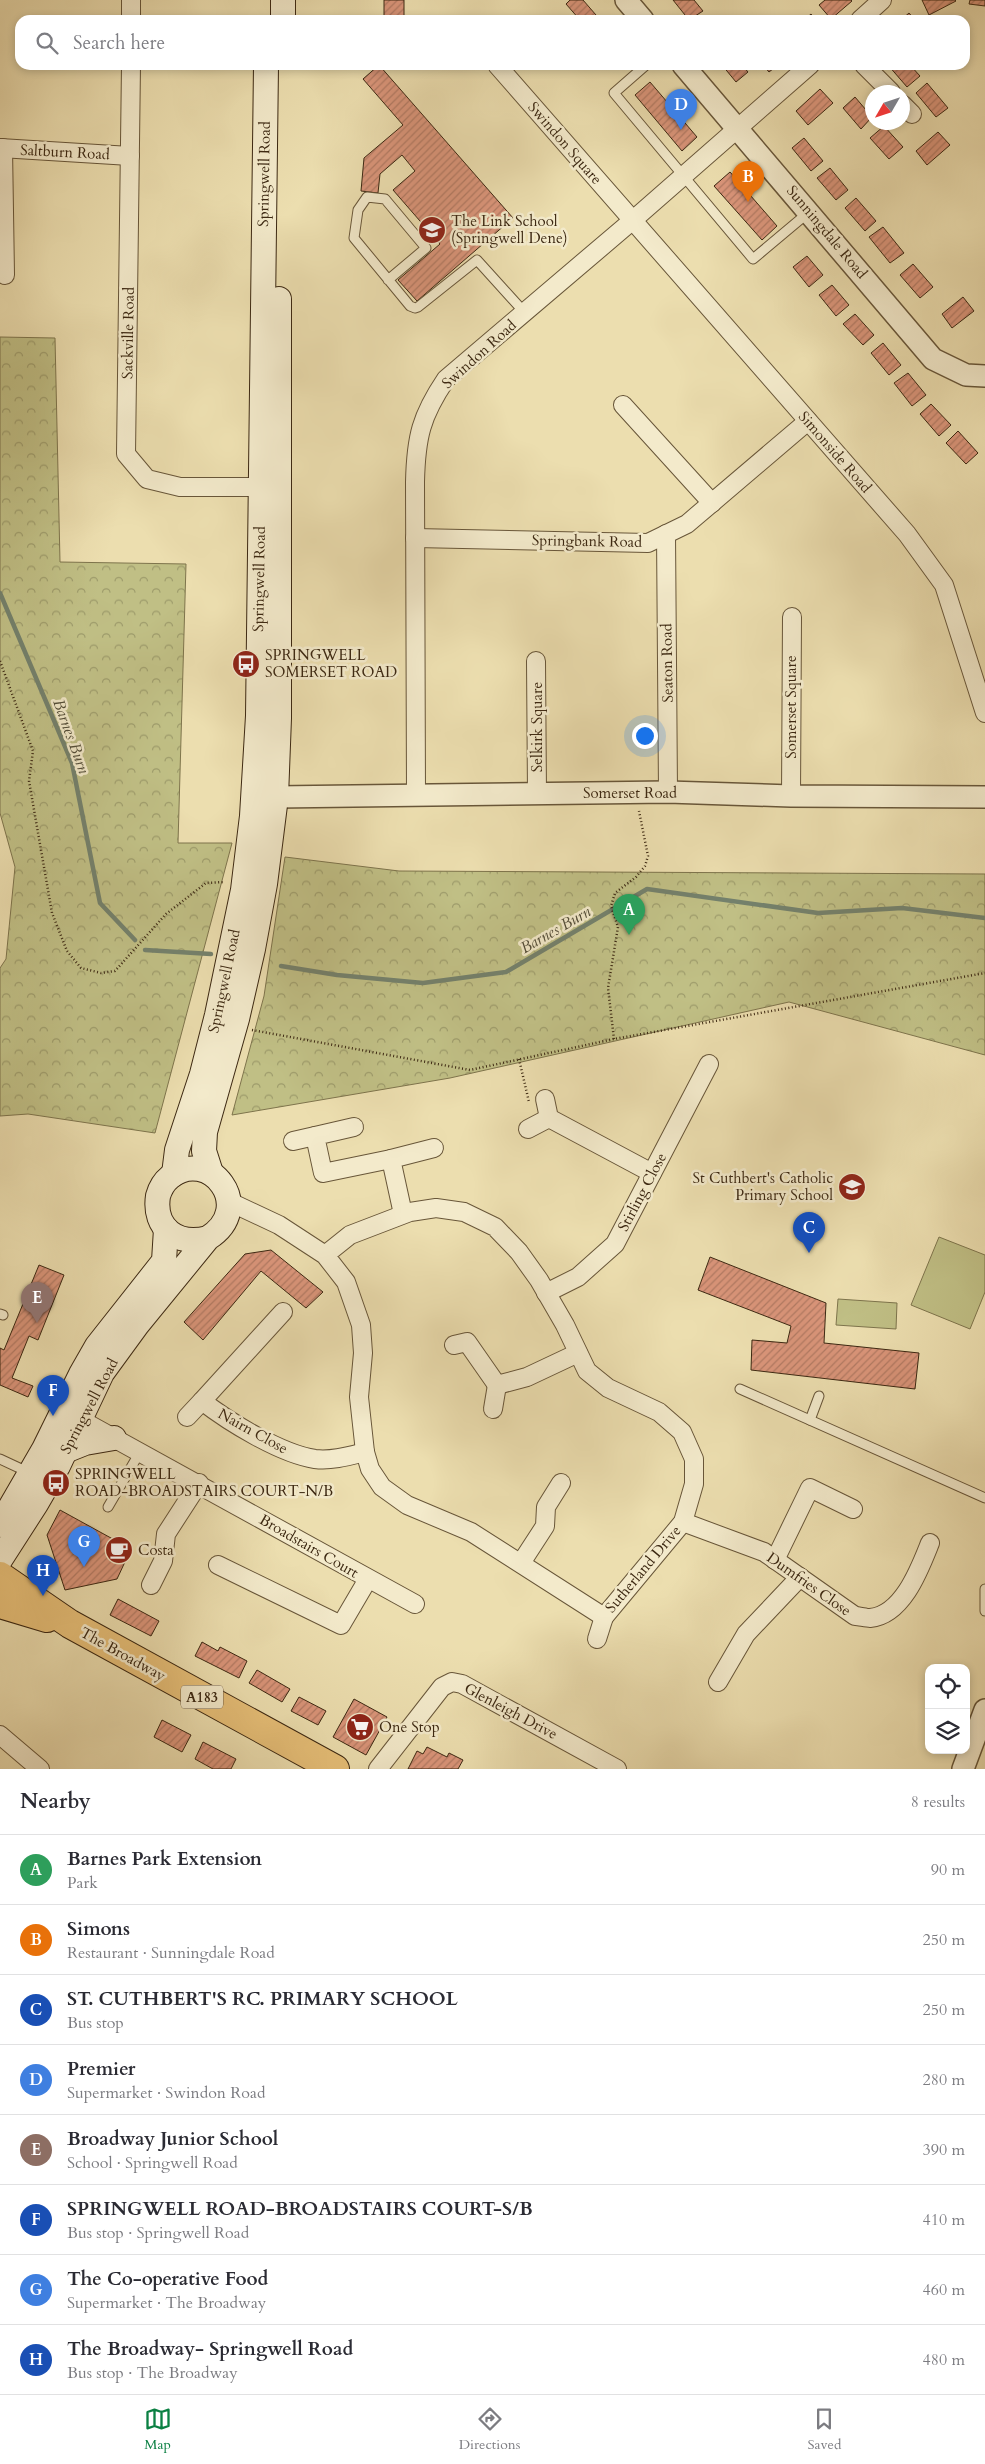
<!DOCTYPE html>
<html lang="en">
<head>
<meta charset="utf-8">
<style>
	:root { --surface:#fff; --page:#f7f7f7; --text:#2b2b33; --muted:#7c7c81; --line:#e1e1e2; --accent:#0b8043 }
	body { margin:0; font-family:Cardo,serif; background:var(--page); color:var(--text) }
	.controls { position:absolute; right:15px; bottom:15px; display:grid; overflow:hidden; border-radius:10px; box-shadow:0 2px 8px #0003 }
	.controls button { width:45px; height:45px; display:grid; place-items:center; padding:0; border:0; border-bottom:1px solid var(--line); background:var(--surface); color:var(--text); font:25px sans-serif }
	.compass { position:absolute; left:865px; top:85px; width:45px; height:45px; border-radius:50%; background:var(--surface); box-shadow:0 2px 8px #0003; rotate:231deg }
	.you { position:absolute; left:644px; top:735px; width:18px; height:18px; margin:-12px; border:4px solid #fff; border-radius:50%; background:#1a73e8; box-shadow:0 0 0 8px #1a73e833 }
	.badge { display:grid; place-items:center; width:32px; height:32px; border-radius:50%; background:var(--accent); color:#fff; font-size:16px; font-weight:700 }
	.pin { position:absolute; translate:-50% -41px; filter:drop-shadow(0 1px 2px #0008) }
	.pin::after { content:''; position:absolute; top:26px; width:18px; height:15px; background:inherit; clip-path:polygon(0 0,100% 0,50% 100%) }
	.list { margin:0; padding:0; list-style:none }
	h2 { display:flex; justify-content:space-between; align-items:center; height:65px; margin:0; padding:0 20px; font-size:21px }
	h2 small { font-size:16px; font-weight:400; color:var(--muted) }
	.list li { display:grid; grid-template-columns:32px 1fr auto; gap:15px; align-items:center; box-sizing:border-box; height:70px; padding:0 20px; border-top:1px solid var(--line) }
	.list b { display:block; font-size:19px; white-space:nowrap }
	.list p { margin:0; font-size:16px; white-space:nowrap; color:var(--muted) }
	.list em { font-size:16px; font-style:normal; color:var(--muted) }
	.icon { flex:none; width:28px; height:28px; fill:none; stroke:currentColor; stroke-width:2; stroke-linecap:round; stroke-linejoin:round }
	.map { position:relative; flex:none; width:985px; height:1769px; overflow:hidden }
	.search { position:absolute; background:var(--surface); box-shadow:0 2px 8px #0003; left:15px; right:15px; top:15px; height:55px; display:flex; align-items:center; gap:12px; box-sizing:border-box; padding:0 18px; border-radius:15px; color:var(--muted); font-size:19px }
	.sheet { height:625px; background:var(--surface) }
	nav { display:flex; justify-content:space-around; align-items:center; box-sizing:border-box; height:70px; border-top:1px solid var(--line); background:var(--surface); font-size:14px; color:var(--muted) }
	nav a { display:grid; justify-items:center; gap:2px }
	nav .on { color:var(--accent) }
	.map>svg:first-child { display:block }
</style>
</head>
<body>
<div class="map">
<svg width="985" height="1769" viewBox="0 0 985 1769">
	<defs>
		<pattern id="park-crowns" width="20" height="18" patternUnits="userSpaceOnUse" patternTransform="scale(1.25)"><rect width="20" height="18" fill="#c0bf85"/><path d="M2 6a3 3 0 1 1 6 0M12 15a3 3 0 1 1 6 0" fill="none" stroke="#9d9b6b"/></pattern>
		<pattern id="building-hatch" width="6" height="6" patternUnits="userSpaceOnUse" patternTransform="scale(1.25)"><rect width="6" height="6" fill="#da957a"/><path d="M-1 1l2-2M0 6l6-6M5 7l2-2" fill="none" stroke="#b27a63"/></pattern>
	</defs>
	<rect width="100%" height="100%" fill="#ecdeaf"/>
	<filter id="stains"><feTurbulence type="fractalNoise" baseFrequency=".004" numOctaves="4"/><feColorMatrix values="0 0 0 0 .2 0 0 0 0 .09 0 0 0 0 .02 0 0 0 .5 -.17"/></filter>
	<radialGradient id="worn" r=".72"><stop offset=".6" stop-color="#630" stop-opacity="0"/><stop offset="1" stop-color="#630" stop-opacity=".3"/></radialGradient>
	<g fill="#c0bf85" stroke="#7e744c">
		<path d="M939 1237 985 1255V1292L970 1329 911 1305Z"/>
		<path d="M838 1299 897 1303 896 1329 836 1325Z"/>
	</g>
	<g fill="url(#park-crowns)" stroke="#7e744c">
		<path d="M0 337 55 338 60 562 186 564 178 843H232L155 1133 28 1114 0 1116V968L6 959 15 867 0 813Z"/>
		<path d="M285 857 399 871 985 874V1055L789 1002 450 1078 232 1115 264 996Z"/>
	</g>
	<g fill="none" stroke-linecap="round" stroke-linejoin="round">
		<g stroke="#74816c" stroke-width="4.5">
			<path d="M0 593 72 763 100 903 135 940"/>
			<path d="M145 950 211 954"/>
			<path d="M281 966 337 975 423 983 506 972 647 889 818 913 902 908 985 918"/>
		</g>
	</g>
	<g fill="url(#building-hatch)" stroke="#3c2812">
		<path d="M384 0H404V19L384 18Z"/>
		<path d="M570 0H583L596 15 591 20H580L566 4Z"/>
		<path d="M673 0H694L703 11 689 20Z"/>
		<path d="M825 0H851L852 1 831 19 819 5Z"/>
		<path d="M922 0H955L956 1 929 15Z"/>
		<path d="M970 0H985V6L969 4Z"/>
		<path d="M909 13 915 20H901Z"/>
		<path d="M811 14 816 20H804Z"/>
		<path d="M379 65 513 218 417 301 398 280 440 244 393 190 415 171 402 155 380 174 378 193 361 191 364 158 403 125 363 79Z"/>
		<path d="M722 65H742L748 72 736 82Z"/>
		<path d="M763 65H778L769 72Z"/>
		<path d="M888 65H910L920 76 907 87Z"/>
		<path d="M650 82 697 137 682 151 635 95Z"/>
		<path d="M927 83 948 108 936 117 916 93Z"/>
		<path d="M820 89 833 103 808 125 796 111Z"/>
		<path d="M855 97 872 117 861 129 843 108Z"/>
		<path d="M884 126 903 147 889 159 870 138Z"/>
		<path d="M938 132 950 145 927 165 916 151Z"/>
		<path d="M804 138 823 161 811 171 792 148Z"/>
		<path d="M830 168 848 190 836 200 817 178Z"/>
		<path d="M730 172 777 226 762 240 714 186Z"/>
		<path d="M856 198 876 221 865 231 845 208Z"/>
		<path d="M883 227 904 253 890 263 869 237Z"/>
		<path d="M807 256 823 275 809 287 793 267Z"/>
		<path d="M913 264 933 287 920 298 900 275Z"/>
		<path d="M832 285 849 305 836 316 819 295Z"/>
		<path d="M963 297 974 311 952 328 942 314Z"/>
		<path d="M855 314 874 335 863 345 843 324Z"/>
		<path d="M883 343 901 365 889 375 871 353Z"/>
		<path d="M908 373 926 395 912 406 894 383Z"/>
		<path d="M931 404 951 425 939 436 920 414Z"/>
		<path d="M958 431 978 453 966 464 946 443Z"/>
		<path d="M271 1250 323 1292 306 1308 261 1271 203 1340 184 1322 245 1254Z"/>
		<path d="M710 1257 826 1303 824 1343 919 1353 915 1389 751 1370 752 1340 787 1343 791 1326 698 1290Z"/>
		<path d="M39 1265 64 1275 38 1340 29 1336 12 1378 33 1386 28 1397 0 1385V1348L4 1350Z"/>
		<path d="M60 1510 131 1549 117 1579 65 1590 47 1535Z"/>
		<path d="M118 1599 159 1621 151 1636 110 1615Z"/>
		<path d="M202 1642 218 1651 220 1647 247 1661 239 1678 195 1656Z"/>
		<path d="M257 1670 290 1689 282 1702 249 1683Z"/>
		<path d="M299 1697 326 1711 318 1725 291 1711Z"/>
		<path d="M354 1699 387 1717 366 1755 333 1737Z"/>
		<path d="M162 1720 191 1735 182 1752 154 1737Z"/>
		<path d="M203 1742 236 1759 231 1769H213L195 1759Z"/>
		<path d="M427 1747 447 1757 449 1753 463 1760 458 1769H408L417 1751 423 1754Z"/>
	</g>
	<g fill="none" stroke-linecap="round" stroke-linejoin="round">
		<g stroke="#685639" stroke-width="11">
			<g id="service">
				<path d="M646 65 614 93 753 259 809 212"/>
				<path d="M388 280 426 248 385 199 367 197 358 210 354 238 410 306 415 308 418 307 477 260 525 313"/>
				<path d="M0 1314 3 1315"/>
				<path d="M740 1389 985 1498"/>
				<path d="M810 1420 819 1396"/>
				<path d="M0 1459 30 1473"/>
				<path d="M108 1507 140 1452"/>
				<path d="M985 1589V1611"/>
			</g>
		</g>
		<g stroke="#685639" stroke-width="20">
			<g id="minor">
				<path d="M131 20V0"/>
				<path d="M860 20 882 0"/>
				<path d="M131 65 126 454 147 479 180 487H272"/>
				<path d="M497 65 907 534 944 585 985 713"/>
				<path d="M864 65 891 92"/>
				<path d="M902 104 912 114"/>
				<path d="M0 148 130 156"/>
				<path d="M3 148 5 275"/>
				<path d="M623 405 712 503"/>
				<path d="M666 534 668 792"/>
				<path d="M415 538 648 543 687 524 808 421"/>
				<path d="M536 661 537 794"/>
				<path d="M416 795 415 482C416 437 421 416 446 379L633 220 810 65"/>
				<path d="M791 796 792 617"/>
				<path d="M545 1099 549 1118 652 1173"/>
				<path d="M354 1127 315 1136 323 1173 391 1159"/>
				<path d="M528 1129 549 1118"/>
				<path d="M293 1141 315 1136"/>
				<path d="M230 1202 279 1225 325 1255 346 1282 361 1325 363 1353 359 1397 365 1452 370 1469 382 1487 407 1505 471 1532 604 1617 683 1522 694 1484V1459L682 1432 659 1412 608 1388 587 1371 565 1325 539 1280 519 1252 495 1227 464 1212 436 1208 410 1212 350 1235 325 1255"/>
				<path d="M403 1214 391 1159 434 1148"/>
				<path d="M546 1293 578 1277 615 1244 709 1064"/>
				<path d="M283 1312 202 1401C229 1422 281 1454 315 1459 332 1461 349 1456 365 1452"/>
				<path d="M454 1345 467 1342 497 1385 527 1377 578 1353"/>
				<path d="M493 1409 497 1385"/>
				<path d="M187 1417 202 1401"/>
				<path d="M81 1420 415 1604"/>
				<path d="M683 1522 764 1552 855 1616C859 1616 866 1618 870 1618 903 1615 920 1568 930 1543"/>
				<path d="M775 1560 810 1488 853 1509"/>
				<path d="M521 1563 545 1526 546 1507 561 1483"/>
				<path d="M218 1565 341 1625 368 1579"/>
				<path d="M151 1585 163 1561 166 1534 199 1483"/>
				<path d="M597 1639 604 1617"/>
				<path d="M718 1682 746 1634 800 1577"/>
				<path d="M0 1735 40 1769"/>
				<path d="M378 1769 442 1687 452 1682 462 1684 617 1769"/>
			</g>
		</g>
		<g stroke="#685639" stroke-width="24">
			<g id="tertiary">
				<path d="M626 0 643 20"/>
				<path d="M683 65 933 359 966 375 985 376"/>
				<path d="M276 797 668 792 791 796 985 797"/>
				<path d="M963 1769 985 1710"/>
			</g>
		</g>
		<g stroke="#3c2812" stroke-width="26">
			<g id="secondary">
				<path d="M283 20V0"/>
				<path d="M211 1173 204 1151 205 1132 237 1019 253 949 265 884 276 797 279 718V299"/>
				<path d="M174 1174 177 1150 202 1074 217 1015 243 890 252 816 258 716 266 65"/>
				<path d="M65 1451 85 1443 114 1438"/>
				<path d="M0 1525 44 1449 81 1374 97 1346 164 1261 166 1229"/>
				<path d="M0 1560 36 1504 58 1466 102 1373 137 1325 208 1238C257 1207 209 1146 170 1177 165 1181 160 1189 158 1196 153 1229 178 1246 208 1238"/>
			</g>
		</g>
		<g stroke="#3c2812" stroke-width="30">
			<g id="primary">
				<path d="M0 1576 70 1624 335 1769"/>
				<path d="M0 1604 47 1618"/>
			</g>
		</g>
		<g stroke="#3c2812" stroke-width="2.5" stroke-dasharray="1 2.5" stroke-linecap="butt">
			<path d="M0 661 33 751 29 781 52 913 67 951 81 968 101 973 115 971 166 914 206 883 225 882"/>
			<path d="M252 1030 470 1070 614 1039 985 973"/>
			<path d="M614 1039 608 988 618 927 611 906 615 893 636 877 645 866 648 856 639 811"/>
			<path d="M519 1059 529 1102"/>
		</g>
		<use href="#service" stroke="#f3eacb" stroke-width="9"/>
		<use href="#minor" stroke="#f3eacb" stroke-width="18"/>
		<use href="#tertiary" stroke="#f3eacb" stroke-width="21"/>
		<use href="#secondary" stroke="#f3eacb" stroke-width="24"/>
		<use href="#primary" stroke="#e6bf78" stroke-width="28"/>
	</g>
	<defs>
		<g id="school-disc" transform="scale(1.4375)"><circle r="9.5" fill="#8f2418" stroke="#f3eacb"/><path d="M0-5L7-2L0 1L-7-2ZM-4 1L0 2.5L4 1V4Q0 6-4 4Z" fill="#fff"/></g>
		<g id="bus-disc" transform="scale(1.4375)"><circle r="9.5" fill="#8f2418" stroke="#f3eacb"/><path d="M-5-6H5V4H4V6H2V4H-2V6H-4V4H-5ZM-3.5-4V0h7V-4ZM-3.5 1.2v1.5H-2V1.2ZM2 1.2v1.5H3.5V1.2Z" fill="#fff"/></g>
		<g id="cafe-disc" transform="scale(1.4375)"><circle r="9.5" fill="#8f2418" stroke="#f3eacb"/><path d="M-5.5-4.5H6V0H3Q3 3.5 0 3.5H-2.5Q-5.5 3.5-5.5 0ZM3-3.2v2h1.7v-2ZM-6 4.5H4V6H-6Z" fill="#fff"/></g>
		<g id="supermarket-disc" transform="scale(1.4375)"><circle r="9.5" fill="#8f2418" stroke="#f3eacb"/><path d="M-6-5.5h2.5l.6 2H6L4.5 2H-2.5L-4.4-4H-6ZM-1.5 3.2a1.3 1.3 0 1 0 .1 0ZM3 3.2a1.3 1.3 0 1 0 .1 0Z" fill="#fff"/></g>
	</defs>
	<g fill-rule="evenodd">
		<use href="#school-disc" x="432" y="230"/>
		<use href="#bus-disc" x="246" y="664"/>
		<use href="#school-disc" x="852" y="1187"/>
		<use href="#bus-disc" x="56" y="1483"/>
		<use href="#cafe-disc" x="119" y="1550"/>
		<use href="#supermarket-disc" x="360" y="1727"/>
	</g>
	<g text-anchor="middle" stroke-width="5" stroke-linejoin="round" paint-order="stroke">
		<rect fill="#f3eacb" stroke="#73624a" stroke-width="1" x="181" y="1685.5" width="42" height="23" rx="4"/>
		<g font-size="14" font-weight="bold" fill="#3c2812">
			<text x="202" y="1702">A183</text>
		</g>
		<g font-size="15" fill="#3c2812" stroke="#f3eacb">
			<text transform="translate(565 143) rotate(49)" y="5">Swindon Square</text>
			<text transform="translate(65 152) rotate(3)" y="5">Saltburn Road</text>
			<text transform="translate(264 174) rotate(-89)" y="5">Springwell Road</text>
			<text transform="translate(827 232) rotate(50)" y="5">Sunningdale Road</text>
			<text transform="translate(128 333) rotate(-89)" y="5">Sackville Road</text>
			<text transform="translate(479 354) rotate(-42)" y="5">Swindon Road</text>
			<text transform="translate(835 452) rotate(49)" y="5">Simonside Road</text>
			<text transform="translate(587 541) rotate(1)" y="5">Springbank Road</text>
			<text transform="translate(259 579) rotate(-89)" y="5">Springwell Road</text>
			<text transform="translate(667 663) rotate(-91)" y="5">Seaton Road</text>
			<text transform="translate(791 707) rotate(-90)" y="5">Somerset Square</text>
			<text transform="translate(537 727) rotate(-90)" y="5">Selkirk Square</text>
			<text x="630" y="798">Somerset Road</text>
			<text transform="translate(224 981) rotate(-78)" y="5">Springwell Road</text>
			<text transform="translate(642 1192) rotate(-62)" y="5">Stirling Close</text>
			<text transform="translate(89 1406) rotate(-62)" y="5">Springwell Road</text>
			<text transform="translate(253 1431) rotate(29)" y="5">Nairn Close</text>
			<text transform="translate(309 1546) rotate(30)" y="5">Broadstairs Court</text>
			<text transform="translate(643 1569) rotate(-50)" y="5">Sutherland Drive</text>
			<text transform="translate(809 1584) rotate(35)" y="5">Dumfries Close</text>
			<text transform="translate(123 1654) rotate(29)" y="5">The Broadway</text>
			<text transform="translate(511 1711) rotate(28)" y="5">Glenleigh Drive</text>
		</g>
		<g font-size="15" fill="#3c2812" stroke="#f3eacb" text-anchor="start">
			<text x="451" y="226">The Link School<tspan x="451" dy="17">(Springwell Dene)</tspan></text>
			<text x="265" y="660">SPRINGWELL<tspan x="265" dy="17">SOMERSET ROAD</tspan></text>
			<text x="833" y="1183" text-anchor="end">St Cuthbert's Catholic<tspan x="833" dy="17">Primary School</tspan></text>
			<text x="75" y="1479">SPRINGWELL<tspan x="75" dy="17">ROAD-BROADSTAIRS COURT-N/B</tspan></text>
			<text x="138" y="1555">Costa</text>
			<text x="379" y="1732">One Stop</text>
		</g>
		<g font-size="16" font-style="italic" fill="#534d38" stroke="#f3eacb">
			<text transform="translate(72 736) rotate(70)" y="6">Barnes Burn</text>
			<text transform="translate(555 929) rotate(-30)" y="6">Barnes Burn</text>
		</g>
	</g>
	<rect width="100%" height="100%" filter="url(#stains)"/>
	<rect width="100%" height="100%" fill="url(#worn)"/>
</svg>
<div class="controls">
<button><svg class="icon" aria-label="locate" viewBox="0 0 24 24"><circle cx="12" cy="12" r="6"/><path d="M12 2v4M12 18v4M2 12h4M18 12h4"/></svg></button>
<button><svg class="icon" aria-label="layers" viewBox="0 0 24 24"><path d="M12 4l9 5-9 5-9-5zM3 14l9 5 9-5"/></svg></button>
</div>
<svg class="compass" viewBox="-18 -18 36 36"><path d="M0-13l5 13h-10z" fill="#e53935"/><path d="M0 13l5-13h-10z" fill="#7c7c81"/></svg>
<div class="you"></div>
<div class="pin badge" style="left:629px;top:935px;background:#2e9e5b">A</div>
<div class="pin badge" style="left:748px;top:202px;background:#e8710a">B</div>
<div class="pin badge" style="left:809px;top:1253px;background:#1a4fb4">C</div>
<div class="pin badge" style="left:681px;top:130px;background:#3f7fe0">D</div>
<div class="pin badge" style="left:37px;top:1323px;background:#8d6e63">E</div>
<div class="pin badge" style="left:53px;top:1416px;background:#1a4fb4">F</div>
<div class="pin badge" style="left:84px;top:1567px;background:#3f7fe0">G</div>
<div class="pin badge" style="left:43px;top:1596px;background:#1a4fb4">H</div>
<div class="search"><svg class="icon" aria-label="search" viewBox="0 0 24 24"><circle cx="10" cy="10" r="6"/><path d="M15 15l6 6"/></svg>Search here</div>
</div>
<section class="sheet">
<h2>Nearby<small>8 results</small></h2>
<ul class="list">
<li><span class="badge" style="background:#2e9e5b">A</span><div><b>Barnes Park Extension</b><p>Park</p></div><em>90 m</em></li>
<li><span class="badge" style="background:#e8710a">B</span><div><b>Simons</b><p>Restaurant · Sunningdale Road</p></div><em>250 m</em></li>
<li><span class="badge" style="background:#1a4fb4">C</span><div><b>ST. CUTHBERT'S RC. PRIMARY SCHOOL</b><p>Bus stop</p></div><em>250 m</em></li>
<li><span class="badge" style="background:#3f7fe0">D</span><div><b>Premier</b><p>Supermarket · Swindon Road</p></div><em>280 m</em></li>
<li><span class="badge" style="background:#8d6e63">E</span><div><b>Broadway Junior School</b><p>School · Springwell Road</p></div><em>390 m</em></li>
<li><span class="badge" style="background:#1a4fb4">F</span><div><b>SPRINGWELL ROAD-BROADSTAIRS COURT-S/B</b><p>Bus stop · Springwell Road</p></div><em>410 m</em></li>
<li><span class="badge" style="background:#3f7fe0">G</span><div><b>The Co-operative Food</b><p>Supermarket · The Broadway</p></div><em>460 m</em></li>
<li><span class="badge" style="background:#1a4fb4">H</span><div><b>The Broadway- Springwell Road</b><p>Bus stop · The Broadway</p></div><em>480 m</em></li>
</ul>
</section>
<nav>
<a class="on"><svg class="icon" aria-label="map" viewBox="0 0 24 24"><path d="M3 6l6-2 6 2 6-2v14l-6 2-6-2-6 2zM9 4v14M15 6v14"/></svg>Map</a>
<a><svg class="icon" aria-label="directions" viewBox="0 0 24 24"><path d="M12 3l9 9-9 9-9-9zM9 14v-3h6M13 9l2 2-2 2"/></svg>Directions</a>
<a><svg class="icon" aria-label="saved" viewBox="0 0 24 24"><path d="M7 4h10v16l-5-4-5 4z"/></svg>Saved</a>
</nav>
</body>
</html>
